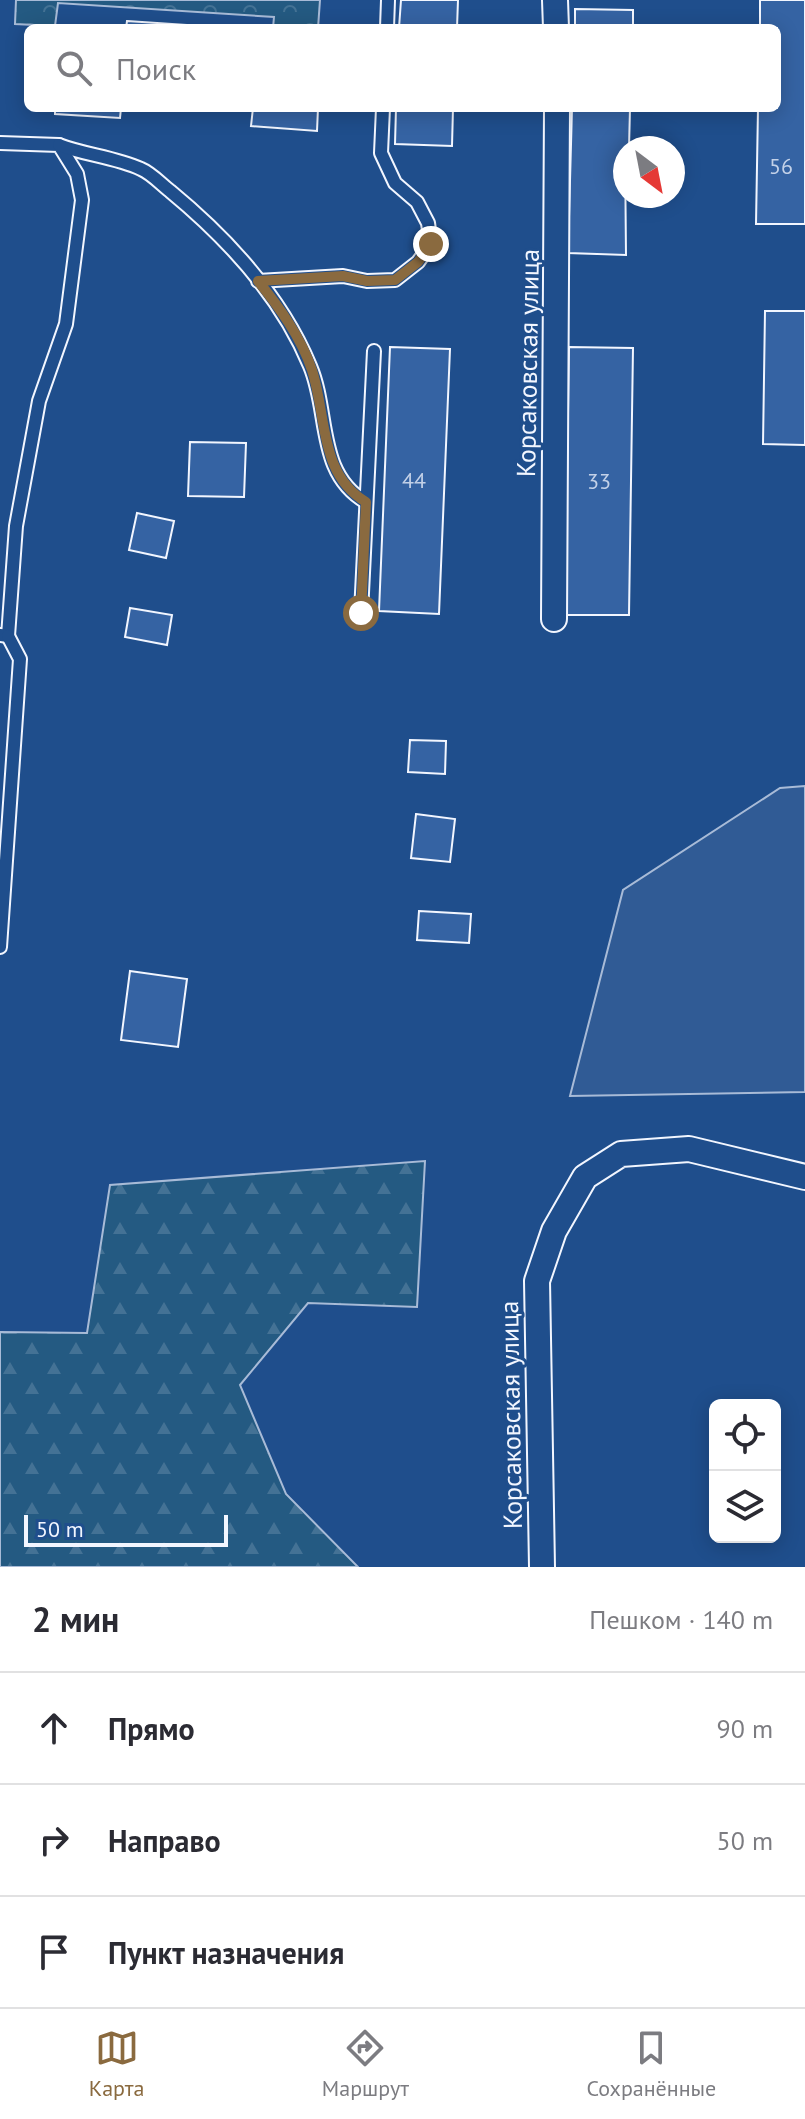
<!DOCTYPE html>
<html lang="ru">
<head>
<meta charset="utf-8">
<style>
	:root { --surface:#fff; --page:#f7f7f7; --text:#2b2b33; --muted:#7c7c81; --line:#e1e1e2; --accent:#8a6a3f }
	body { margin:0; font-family:"PT Sans",sans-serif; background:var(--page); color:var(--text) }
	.controls { position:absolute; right:24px; bottom:24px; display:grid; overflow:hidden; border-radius:12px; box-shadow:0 4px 20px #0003 }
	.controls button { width:72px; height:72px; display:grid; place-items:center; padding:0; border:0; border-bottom:2px solid var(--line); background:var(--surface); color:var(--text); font:40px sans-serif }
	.compass { position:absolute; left:613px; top:136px; width:72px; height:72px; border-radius:50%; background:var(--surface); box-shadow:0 4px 20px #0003; rotate:148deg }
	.scale { position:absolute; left:24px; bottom:20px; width:204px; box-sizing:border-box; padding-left:8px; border:4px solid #f2f6ff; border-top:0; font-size:22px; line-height:28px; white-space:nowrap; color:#f2f6ff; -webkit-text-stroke:6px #1f4e8c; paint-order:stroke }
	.stop { position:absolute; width:24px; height:24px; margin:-18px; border:6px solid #8a6a3f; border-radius:50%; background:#fff }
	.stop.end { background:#8a6a3f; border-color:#fff; box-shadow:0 2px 8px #0008 }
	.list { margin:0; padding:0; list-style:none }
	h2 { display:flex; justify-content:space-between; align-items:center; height:104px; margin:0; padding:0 32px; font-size:34px }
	h2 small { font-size:26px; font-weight:400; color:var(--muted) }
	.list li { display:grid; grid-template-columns:52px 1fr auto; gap:24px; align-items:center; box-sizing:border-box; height:112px; padding:0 32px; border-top:2px solid var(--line) }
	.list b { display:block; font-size:30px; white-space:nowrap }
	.list em { font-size:26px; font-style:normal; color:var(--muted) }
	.icon { flex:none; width:44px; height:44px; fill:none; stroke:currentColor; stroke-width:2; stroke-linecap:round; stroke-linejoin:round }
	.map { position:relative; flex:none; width:805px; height:1567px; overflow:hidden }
	.search { position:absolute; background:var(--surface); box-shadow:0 4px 20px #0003; left:24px; right:24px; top:24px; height:88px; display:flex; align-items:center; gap:20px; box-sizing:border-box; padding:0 28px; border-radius:12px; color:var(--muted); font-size:30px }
	.sheet { height:440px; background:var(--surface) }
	nav { display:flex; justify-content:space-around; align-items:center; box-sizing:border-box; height:112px; border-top:2px solid var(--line); background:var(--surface); font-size:22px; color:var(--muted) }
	nav a { display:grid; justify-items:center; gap:4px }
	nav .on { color:var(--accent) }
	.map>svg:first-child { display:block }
</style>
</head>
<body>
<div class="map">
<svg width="805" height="1567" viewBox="0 0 805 1567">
	<defs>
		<pattern id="forest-firs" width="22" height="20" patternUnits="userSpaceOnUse" patternTransform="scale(2)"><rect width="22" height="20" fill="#245a82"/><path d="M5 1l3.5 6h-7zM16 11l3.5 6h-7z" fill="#447295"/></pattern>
		<pattern id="park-crowns" width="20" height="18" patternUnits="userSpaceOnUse" patternTransform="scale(2)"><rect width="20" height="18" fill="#245a82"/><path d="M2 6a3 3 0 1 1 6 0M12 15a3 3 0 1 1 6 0" fill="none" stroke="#447295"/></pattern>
	</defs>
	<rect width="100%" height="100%" fill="#1f4e8c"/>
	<path fill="url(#forest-firs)" stroke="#a8bbd7" stroke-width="2" d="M425 1161 417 1307 308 1303 240 1385 286 1494 358 1567H0V1332L87 1333 110 1185Z"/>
	<path fill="url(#park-crowns)" stroke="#a8bbd7" stroke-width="2" d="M16 0H320L318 28H273L274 17 58 3 55 26 15 24Z"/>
	<path fill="#305b95" stroke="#a8bbd7" stroke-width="2" d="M805 786V1092L570 1096 623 890 780 788Z"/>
	<g fill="#3563a3" stroke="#f2f6ff" stroke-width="2">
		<path d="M401 0H458L457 28H399Z"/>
		<path d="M760 0H805V224H756L758 108H777V28H760Z"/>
		<path d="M575 9 633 10V28H575Z"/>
		<path d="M127 21 232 28H126Z"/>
		<path d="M55 108H121L120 118 55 114Z"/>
		<path d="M253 108H318L317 131 251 126Z"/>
		<path d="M396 108H453L452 146 395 144Z"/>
		<path d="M572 108H630L629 148H625L626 255 568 253Z"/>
		<path d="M765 311H805V445L763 444Z"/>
		<path d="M390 347 450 349 439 614 379 611Z"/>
		<path d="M569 347 633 348 629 615H565Z"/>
		<path d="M190 442 246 443 244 497 188 496Z"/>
		<path d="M137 513 174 521 166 558 129 550Z"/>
		<path d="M130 608 172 615 167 645 125 637Z"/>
		<path d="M410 740 446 741 445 774 408 772Z"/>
		<path d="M416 814 455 819 450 862 411 858Z"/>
		<path d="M419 911 471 914 469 943 417 940Z"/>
		<path d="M130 971 187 979 178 1047 121 1040Z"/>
	</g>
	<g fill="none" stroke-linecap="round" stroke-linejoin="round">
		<g stroke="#f2f6ff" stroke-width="16">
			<g id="service">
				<path d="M387 28 388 0"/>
				<path d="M0 143 59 145 77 174 82 200 66 324 39 401 16 526 8 636 0 635"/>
				<path d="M59 145C85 155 115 157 141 169 151 173 161 184 170 191 227 238 282 298 310 366 330 413 316 473 366 502"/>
				<path d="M258 281 343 276 367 281 395 280 418 262 431 244 428 223 417 202 395 183 381 153 383 108"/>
				<path d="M361 613 374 351"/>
				<path d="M0 947 20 659 8 636"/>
			</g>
		</g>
		<g stroke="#f2f6ff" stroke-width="28">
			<g id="minor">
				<path d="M555 0 556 28"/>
				<path d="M554 619 557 108"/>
				<path d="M542 1567 537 1281 554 1231 585 1177 621 1154 689 1149 805 1177"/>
			</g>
		</g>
		<use href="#service" stroke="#1f4e8c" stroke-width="12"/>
		<use href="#minor" stroke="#1f4e8c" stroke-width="24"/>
	</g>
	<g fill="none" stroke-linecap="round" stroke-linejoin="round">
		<path stroke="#8a6a3f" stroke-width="10" d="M361 613 366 502C319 474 327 417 312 370 301 337 279 307 258 281L343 276 367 281 395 280 418 262 431 244"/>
	</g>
	<g text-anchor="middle" stroke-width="6" stroke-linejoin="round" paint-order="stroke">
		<g font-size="22" fill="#c3d1e8">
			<text x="781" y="174">56</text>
			<text x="414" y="488">44</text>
			<text x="599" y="489">33</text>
		</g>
		<g font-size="26" fill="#f2f6ff" stroke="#1f4e8c">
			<text transform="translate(528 363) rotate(-89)" y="9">Корсаковская улица</text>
			<text transform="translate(511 1415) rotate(-91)" y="9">Корсаковская улица</text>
		</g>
	</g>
</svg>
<div class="controls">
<button><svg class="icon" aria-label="locate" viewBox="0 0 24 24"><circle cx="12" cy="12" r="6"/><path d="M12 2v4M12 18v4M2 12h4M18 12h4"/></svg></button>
<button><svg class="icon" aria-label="layers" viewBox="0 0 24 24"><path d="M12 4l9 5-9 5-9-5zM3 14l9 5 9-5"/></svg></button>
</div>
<svg class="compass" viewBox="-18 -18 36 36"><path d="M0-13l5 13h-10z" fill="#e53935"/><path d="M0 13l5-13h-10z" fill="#7c7c81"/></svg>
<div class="scale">50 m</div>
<div class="stop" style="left:361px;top:613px"></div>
<div class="stop end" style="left:431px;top:244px"></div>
<div class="search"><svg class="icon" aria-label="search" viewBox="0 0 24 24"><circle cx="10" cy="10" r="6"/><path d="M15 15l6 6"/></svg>Поиск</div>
</div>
<section class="sheet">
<h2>2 мин<small>Пешком · 140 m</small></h2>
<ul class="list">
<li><svg class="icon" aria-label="ahead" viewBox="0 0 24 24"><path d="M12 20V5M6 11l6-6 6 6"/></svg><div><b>Прямо</b></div><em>90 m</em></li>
<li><svg class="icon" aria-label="right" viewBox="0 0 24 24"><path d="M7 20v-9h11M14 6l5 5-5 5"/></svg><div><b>Направо</b></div><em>50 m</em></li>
<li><svg class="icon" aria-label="arrive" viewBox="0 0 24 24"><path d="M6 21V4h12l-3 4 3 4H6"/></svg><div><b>Пункт назначения</b></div></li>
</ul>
</section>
<nav>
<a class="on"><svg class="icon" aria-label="map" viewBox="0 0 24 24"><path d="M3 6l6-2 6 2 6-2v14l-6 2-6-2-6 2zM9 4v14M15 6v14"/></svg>Карта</a>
<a><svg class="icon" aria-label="directions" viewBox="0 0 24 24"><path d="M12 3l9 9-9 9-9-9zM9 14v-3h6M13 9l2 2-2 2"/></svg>Маршрут</a>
<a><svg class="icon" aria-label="saved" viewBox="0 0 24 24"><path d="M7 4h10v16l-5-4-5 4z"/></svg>Сохранённые</a>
</nav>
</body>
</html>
